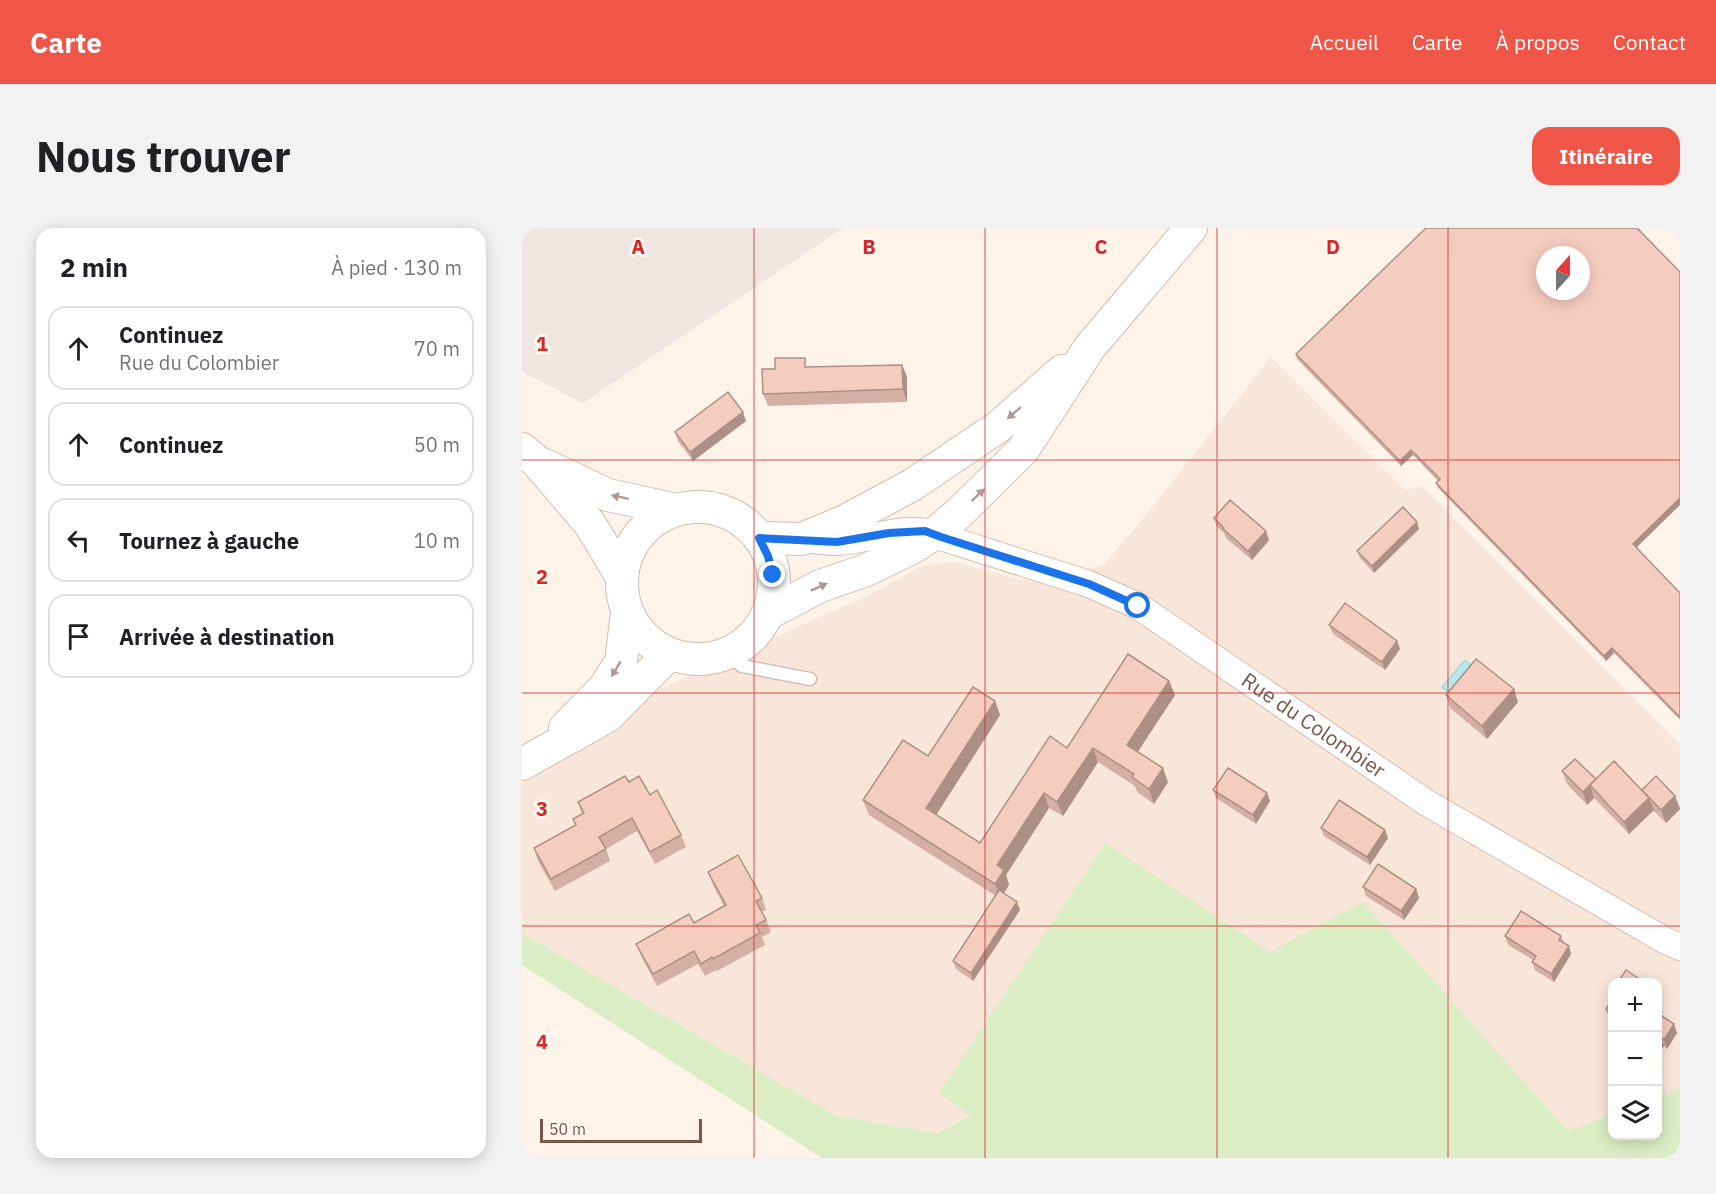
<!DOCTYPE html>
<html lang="fr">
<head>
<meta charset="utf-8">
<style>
	:root { --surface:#fff; --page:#f2f2f2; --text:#202124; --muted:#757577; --line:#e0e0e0; --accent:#ef5647 }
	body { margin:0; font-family:"IBM Plex Sans",sans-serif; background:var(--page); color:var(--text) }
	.controls { position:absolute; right:18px; bottom:18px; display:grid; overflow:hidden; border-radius:12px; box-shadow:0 3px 15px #0003 }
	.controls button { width:54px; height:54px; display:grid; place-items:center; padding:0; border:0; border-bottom:2px solid var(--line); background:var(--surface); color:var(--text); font:30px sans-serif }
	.compass { position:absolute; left:1014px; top:18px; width:54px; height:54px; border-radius:50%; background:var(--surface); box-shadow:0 3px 15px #0003; rotate:21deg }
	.scale { position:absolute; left:18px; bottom:15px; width:162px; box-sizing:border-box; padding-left:6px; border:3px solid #7b554a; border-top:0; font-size:16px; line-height:21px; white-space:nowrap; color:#7b554a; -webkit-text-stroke:4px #fff7f0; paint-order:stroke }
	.stop { position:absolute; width:18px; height:18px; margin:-14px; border:4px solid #1a73e8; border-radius:50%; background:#fff }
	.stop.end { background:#1a73e8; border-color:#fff; box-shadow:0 2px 6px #0008 }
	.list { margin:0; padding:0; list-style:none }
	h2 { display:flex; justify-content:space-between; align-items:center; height:78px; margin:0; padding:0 24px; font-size:26px }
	h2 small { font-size:20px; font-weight:400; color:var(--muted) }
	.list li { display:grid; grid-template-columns:39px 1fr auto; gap:18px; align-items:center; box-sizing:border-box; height:84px; margin:0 12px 12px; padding:0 12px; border:2px solid var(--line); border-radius:18px }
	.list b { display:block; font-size:22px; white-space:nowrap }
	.list p { margin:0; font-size:20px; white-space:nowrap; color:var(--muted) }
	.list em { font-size:20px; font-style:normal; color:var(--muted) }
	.icon { flex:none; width:33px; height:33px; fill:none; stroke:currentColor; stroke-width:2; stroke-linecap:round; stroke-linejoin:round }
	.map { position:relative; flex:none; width:1158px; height:930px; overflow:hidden; border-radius:18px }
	header { display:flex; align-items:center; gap:36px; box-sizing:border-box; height:84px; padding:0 30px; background:var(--accent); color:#fff }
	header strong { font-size:28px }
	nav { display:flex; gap:33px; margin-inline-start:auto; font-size:21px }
	.intro { display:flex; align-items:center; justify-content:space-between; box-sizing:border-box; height:144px; padding:0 36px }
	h1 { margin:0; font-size:42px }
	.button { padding:15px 27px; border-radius:18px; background:var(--accent); color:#fff; font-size:21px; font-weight:700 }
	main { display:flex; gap:36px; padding:0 36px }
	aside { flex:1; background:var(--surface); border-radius:18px; box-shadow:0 3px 15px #0003 }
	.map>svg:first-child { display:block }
</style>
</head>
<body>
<header>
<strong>Carte</strong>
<nav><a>Accueil</a><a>Carte</a><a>À propos</a><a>Contact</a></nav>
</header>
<div class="intro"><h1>Nous trouver</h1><a class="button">Itinéraire</a></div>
<main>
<aside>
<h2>2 min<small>À pied · 130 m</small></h2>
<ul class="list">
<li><svg class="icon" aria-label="ahead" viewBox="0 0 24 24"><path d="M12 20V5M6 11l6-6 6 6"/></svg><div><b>Continuez</b><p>Rue du Colombier</p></div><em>70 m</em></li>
<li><svg class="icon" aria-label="ahead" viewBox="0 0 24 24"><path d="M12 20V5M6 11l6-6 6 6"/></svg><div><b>Continuez</b></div><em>50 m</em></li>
<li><svg class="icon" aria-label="left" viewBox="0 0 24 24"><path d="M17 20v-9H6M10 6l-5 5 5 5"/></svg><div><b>Tournez à gauche</b></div><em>10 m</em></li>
<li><svg class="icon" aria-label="arrive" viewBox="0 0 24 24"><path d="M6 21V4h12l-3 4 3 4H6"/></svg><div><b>Arrivée à destination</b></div></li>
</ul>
</aside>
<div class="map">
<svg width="1158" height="930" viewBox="0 0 1158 930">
	<rect width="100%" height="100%" fill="#fef3e9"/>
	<path fill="#f8e6d9" d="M749 129 883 262 900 258 1158 517V861L1136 869V754H1090V886L1046 903 841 674 415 905 314 888 0 705V523L349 366 399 338 431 334 509 354 581 337 611 303Z"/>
	<path fill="#efe6e2" d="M0 0H321L61 175 0 144Z"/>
	<path fill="#dbedc5" d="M583 615 748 724 841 674 1046 903 1090 886V908H1136V869L1158 861V930H300L0 737V705L314 888 415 905 449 887 417 865Z"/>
	<path fill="#bbe9e9" stroke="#a0dbdc" stroke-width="1.5" d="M943 432 953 441 930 468 920 459Z"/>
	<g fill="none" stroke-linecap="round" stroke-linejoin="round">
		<g stroke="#d4bbb0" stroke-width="15">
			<path id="service" d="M206 425 220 438 288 451"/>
		</g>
		<g stroke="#d4bbb0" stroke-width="28">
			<g id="minor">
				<path id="s1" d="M282 311C292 312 303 314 314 314 349 313 386 293 419 309L567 356 616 378 905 575 1144 713 1158 719"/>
			</g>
		</g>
		<g stroke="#d4bbb0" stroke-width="34">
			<g id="tertiary">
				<path d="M0 221 14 233 68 296 100 349"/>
				<path d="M23 237 86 267 155 282"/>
				<circle cx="176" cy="355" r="76"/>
				<path d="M237 310 280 311 321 294 390 257 476 199 540 143"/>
				<path d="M245 386 298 358 342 343 390 320 412 306 436 286 501 222 568 119 669 0"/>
				<path d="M43 500 82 460 99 434 105 385"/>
				<path d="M0 536 86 488 147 426"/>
			</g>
		</g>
		<use href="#service" stroke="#fff" stroke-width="12"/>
		<use href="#minor" stroke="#fff" stroke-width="26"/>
		<use href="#tertiary" stroke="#fff" stroke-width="32"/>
	</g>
	<g fill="#d3b0a3">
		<path d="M774 126 1114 319 1158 365V492L1092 425 1084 433 916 260 914 255 916 253 891 227 879 238 775 131Z"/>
		<path d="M380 137 385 149V174L246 178 241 166 253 141Z"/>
		<path d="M224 193 171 233 156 213 153 204Z"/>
		<path d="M692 290 747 312 730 332 704 310 702 305 695 299Z"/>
		<path d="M897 301 852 345 838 330 835 323Z"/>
		<path d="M807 397 875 413 878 421 863 442 811 406Z"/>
		<path d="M647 453 653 467 616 523 646 554 632 576 615 564 613 558 576 534 541 588 527 580 484 647 487 657 482 665 498 682 451 753 434 741 431 733 474 668 347 587 341 572 406 528 473 473 478 487 414 587 458 615 545 520Z"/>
		<path d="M924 467 996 474 965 511 928 480Z"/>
		<path d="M1040 543 1120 563 1153 568 1158 581 1144 595 1131 582 1107 606 1072 570 1065 577 1045 556Z"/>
		<path d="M107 554 128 567 159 607 164 619 133 636 115 603 84 621 88 633 33 663 16 633 12 620 53 597 51 591 60 586 56 574Z"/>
		<path d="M691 562 745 565 748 573 734 596 694 570Z"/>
		<path d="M799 600 863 602 866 610 848 637 802 608Z"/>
		<path d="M186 644 240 670 244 682 240 684 244 692 249 704 240 709 243 717 195 743 194 742 183 748 176 736 135 758 119 728 114 716 172 695 202 678 191 657Z"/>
		<path d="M841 659 894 661 897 670 882 692 844 668Z"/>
		<path d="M983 708H1039L1042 715 1049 726 1032 754 1013 742 1010 734 1011 732 986 717Z"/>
		<path d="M1090 772V792L1087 790 1084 781Z"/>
		<path d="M1136 781 1155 805 1145 821 1142 818 1138 824 1136 823Z"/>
	</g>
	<g fill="#ac9085">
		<path d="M380 137 385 149V174L381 161Z"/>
		<path d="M221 184 224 193 171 233 168 224Z"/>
		<path d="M889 222 891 227 879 238 878 233Z"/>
		<path d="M1158 270V277L1113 321 1111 316Z"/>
		<path d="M895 294 897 301 852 345 850 338Z"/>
		<path d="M744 303 747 312 730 332 726 323Z"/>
		<path d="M875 413 878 421 863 442 860 434Z"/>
		<path d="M1090 420 1092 425 1084 433 1082 428Z"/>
		<path d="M647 453 653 467 611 531 605 517Z"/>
		<path d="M992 461 996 474 965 511 960 498Z"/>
		<path d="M473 473 478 487 409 595 404 580Z"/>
		<path d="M571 520 576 534 541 588 535 574Z"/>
		<path d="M641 540 646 554 632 576 627 561Z"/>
		<path d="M1068 557 1072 570 1065 577 1061 564Z"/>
		<path d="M522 565 527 580 484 647 487 657 478 671 473 656 475 637Z"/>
		<path d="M745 565 748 573 734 596 731 587Z"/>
		<path d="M1153 568 1158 581 1144 595 1139 582Z"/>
		<path d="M1127 570 1132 582 1107 606 1102 594Z"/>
		<path d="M863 602 866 610 848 637 845 629Z"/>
		<path d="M894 661 897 670 882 692 879 683Z"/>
		<path d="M495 674 498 682 451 753 449 745Z"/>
		<path d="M1047 718 1049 726 1032 754 1029 746Z"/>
		<path d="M1152 796 1155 805 1145 821 1142 812Z"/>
		<path d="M1139 809 1142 818 1138 824 1136 818V814Z"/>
	</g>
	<g fill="#f5cdbe" stroke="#ac9085" stroke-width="1.5" fill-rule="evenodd">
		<path d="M904 0H1115L1158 44V270L1111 316 1158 365V489L1090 420 1082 428 914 255 918 251 889 222 878 233 774 126ZM1023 27H1059V63H1023Z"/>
		<path d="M253 130H283V139L380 137 381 161 241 166 240 141H253Z"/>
		<path d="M206 164 221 184 168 224 153 204Z"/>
		<path d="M708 272 744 303 726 323 701 301 702 300 692 290Z"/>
		<path d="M881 279 895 294 850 338 835 323Z"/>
		<path d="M823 375 875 413 860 434 807 397Z"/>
		<path d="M606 426 647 453 605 517 641 540 627 561 610 549 612 546 571 520 535 574 522 565 475 637 482 642 473 656 341 572 381 512 406 528 451 459 473 473 404 580 458 615 528 508 545 520Z"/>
		<path d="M954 431 992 461 960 498 924 467Z"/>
		<path d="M1053 531 1074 551 1061 564 1040 543Z"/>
		<path d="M1092 533 1127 570 1102 594 1068 557Z"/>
		<path d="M706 540 745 565 731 587 691 562Z"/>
		<path d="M103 548 107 554 117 548 128 567 135 562 159 607 128 624 110 590 77 609 84 621 29 651 12 620 54 597 51 591 62 585 56 574Z"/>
		<path d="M1134 548 1153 568 1139 582 1120 562Z"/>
		<path d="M817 572 863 602 845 629 799 600Z"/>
		<path d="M216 627 240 670 234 673 244 692 234 697 238 705 191 731 190 729 179 736 172 723 131 746 114 716 167 686 172 695 204 677 186 644Z"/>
		<path d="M856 636 894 661 879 683 841 659Z"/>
		<path d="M477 662 495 674 449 745 431 733Z"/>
		<path d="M999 683 1039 708 1037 712 1047 718 1029 746 1010 734 1014 728 983 708Z"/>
		<path d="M1104 742 1119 752 1117 754H1096Z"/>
		<path d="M1090 771V786L1084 781Z"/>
		<path d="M1136 781 1140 784 1138 787 1152 796 1142 812 1139 809 1136 814Z"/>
	</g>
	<defs><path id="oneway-solid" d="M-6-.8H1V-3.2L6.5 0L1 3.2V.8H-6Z" transform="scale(1.5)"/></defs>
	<g fill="#b09992">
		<use href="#oneway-solid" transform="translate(492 185) rotate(139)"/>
		<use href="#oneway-solid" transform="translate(456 267) rotate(-44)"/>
		<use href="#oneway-solid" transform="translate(98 269) rotate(-168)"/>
		<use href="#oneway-solid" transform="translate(297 359) rotate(-24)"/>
		<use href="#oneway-solid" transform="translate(94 441) rotate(121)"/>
	</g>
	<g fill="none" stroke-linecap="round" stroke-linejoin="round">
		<path stroke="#1a73e8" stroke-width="8" d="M251 347 246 328 237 310 315 314 367 305 403 303 419 309 567 356 616 378"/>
	</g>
	<path fill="none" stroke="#d62828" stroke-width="1.5" stroke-opacity="0.55" d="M232 0V930M463 0V930M695 0V930M926 0V930M0 232H1158M0 465H1158M0 698H1158"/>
	<g text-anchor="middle" stroke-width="6" stroke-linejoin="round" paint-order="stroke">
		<g font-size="21" fill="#7b554a" stroke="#fff7f0">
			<text dy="7" stroke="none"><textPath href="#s1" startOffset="560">Rue du Colombier</textPath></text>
		</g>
	</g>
	<g font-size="20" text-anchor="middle" font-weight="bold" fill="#d62828" stroke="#fff7f0" stroke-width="6" stroke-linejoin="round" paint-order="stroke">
		<text x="116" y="26">A</text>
		<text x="347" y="26">B</text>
		<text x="579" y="26">C</text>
		<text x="811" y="26">D</text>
		<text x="20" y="123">1</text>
		<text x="20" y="356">2</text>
		<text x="20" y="588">3</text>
		<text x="20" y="821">4</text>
	</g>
</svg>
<div class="controls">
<button>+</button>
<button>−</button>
<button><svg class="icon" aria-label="layers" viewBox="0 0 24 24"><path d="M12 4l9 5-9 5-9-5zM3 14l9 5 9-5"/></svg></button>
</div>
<svg class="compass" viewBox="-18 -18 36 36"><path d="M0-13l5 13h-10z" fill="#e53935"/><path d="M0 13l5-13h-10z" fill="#757577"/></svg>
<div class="scale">50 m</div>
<div class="stop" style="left:616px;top:378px"></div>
<div class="stop end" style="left:251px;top:347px"></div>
</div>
</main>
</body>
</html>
